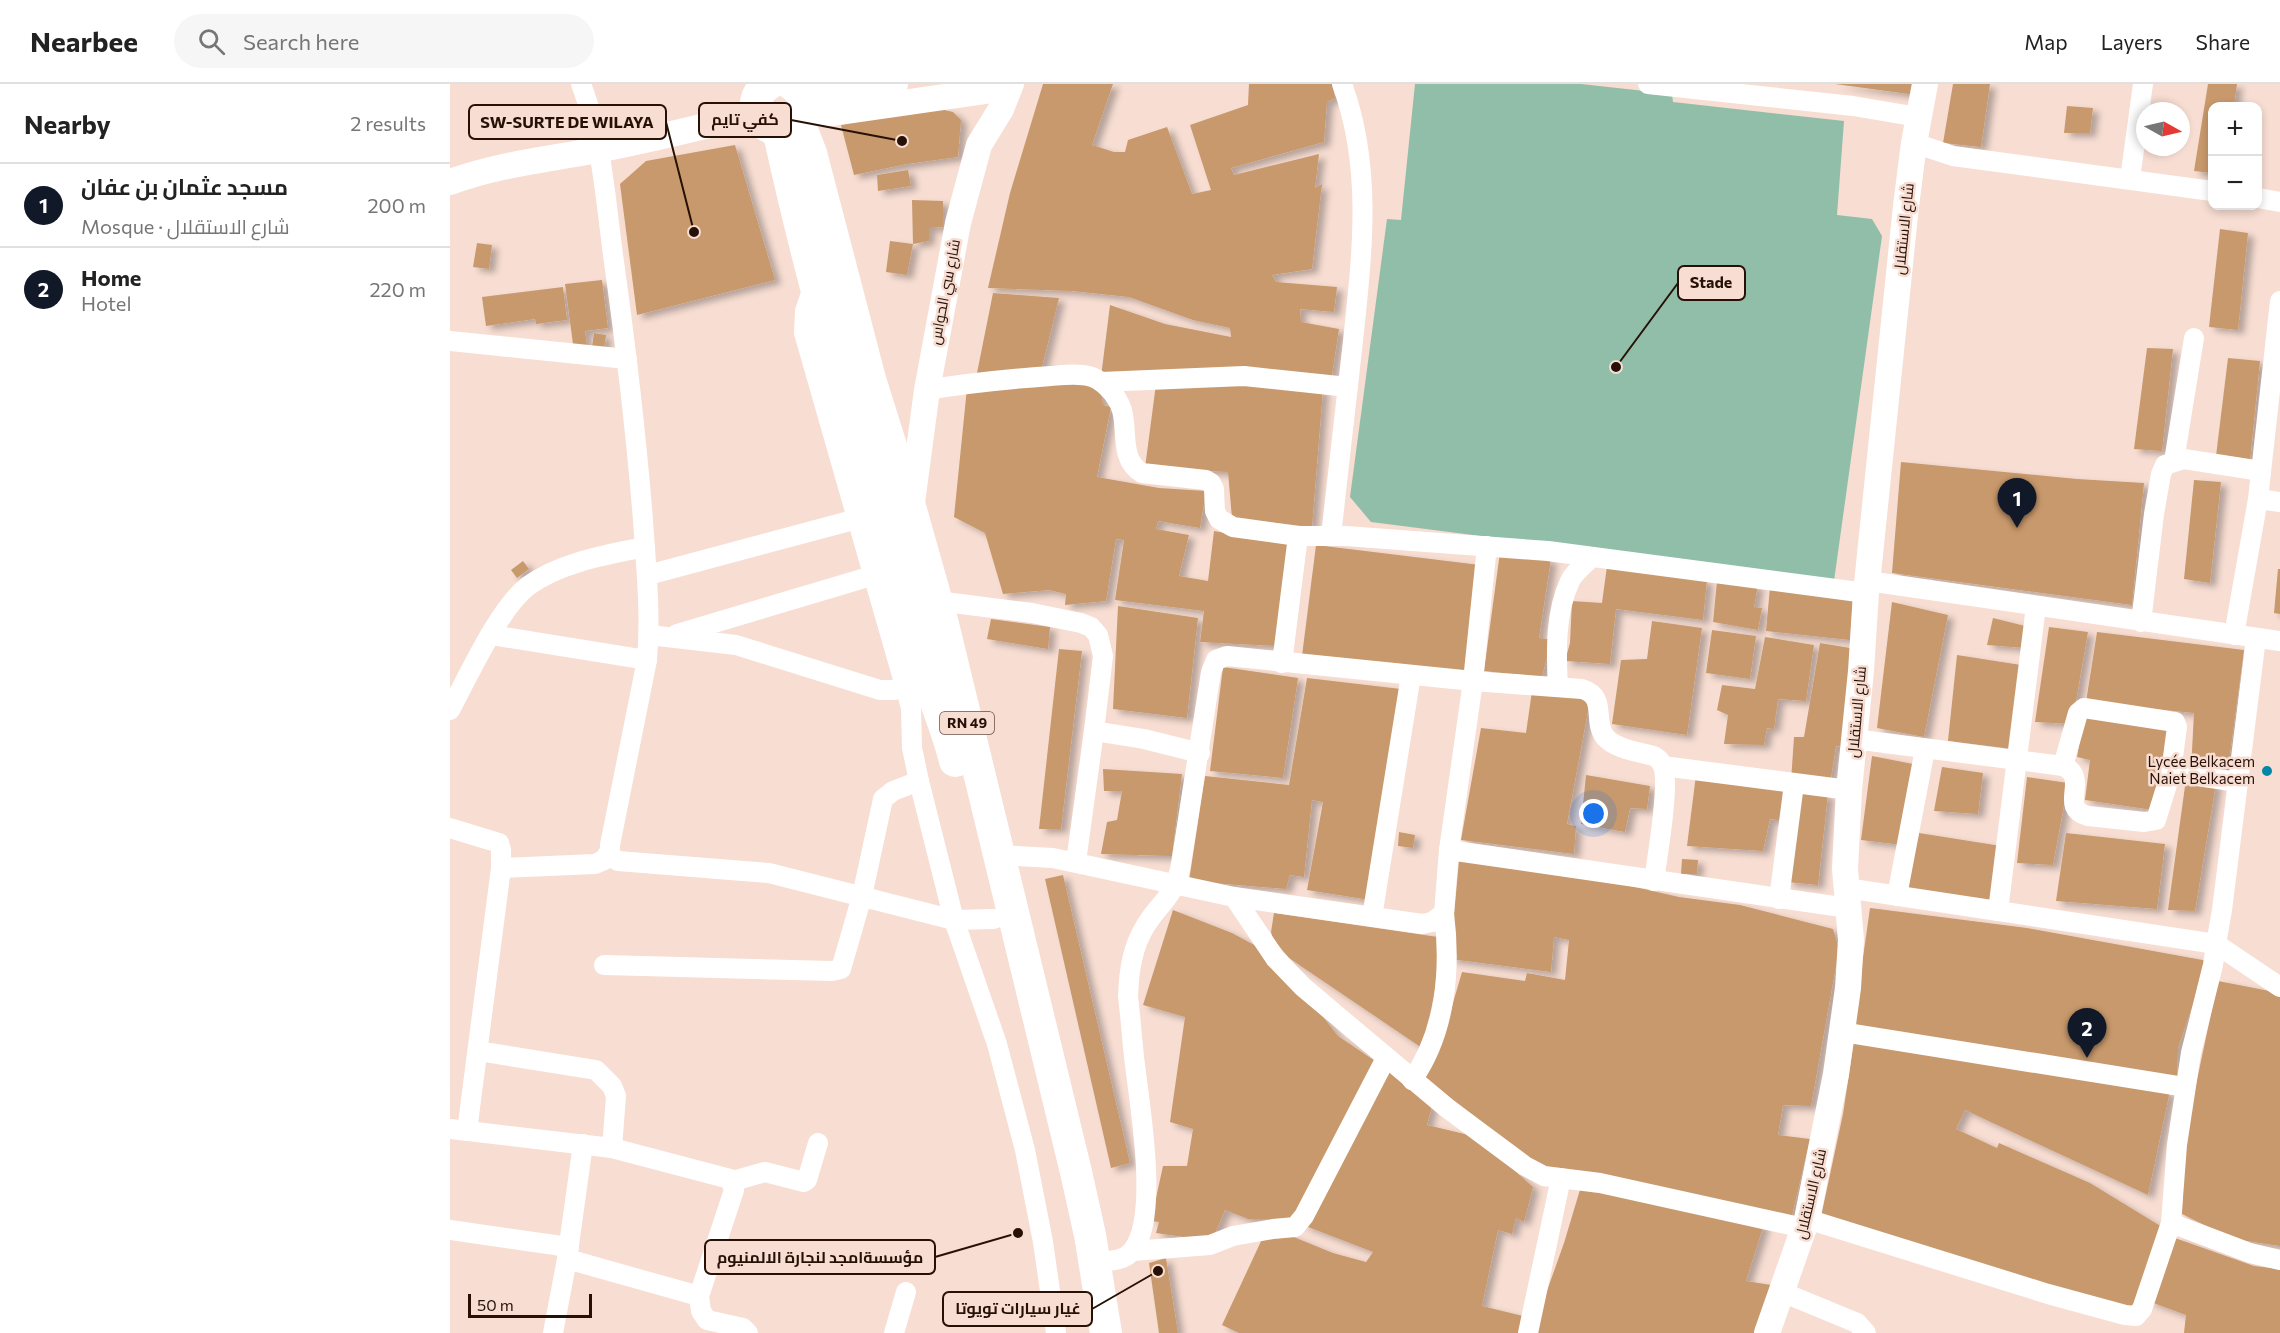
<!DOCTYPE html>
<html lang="en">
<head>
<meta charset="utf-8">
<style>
	:root { --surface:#fff; --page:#f6f6f6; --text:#222; --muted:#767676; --line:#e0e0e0; --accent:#111827 }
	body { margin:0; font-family:Commissioner,Cairo,sans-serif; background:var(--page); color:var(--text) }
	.controls { position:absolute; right:18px; top:18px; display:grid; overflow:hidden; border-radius:12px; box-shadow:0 3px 9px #0003 }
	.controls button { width:54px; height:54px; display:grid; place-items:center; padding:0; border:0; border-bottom:2px solid var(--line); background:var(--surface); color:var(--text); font:30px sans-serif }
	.compass { position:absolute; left:1686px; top:18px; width:54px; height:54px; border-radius:50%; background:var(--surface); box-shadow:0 3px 9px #0003; rotate:98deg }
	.scale { position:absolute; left:18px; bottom:15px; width:124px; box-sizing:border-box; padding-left:6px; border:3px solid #271107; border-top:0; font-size:16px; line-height:21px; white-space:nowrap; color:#271107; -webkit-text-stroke:4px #f7ddd2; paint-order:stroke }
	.you { position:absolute; left:1144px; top:730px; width:21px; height:21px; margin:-15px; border:4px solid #fff; border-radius:50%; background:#1a73e8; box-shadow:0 0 0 9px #1a73e833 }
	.badge { display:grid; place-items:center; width:39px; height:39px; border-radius:50%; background:var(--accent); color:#fff; font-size:20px; font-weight:700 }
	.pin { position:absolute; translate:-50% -50px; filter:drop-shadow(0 2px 3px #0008) }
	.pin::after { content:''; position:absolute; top:32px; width:21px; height:18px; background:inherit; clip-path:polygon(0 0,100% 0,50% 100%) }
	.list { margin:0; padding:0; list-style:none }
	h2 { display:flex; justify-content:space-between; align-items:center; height:78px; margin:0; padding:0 24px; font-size:26px }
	h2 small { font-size:20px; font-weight:400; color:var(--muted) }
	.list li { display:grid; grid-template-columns:39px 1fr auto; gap:18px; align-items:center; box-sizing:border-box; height:84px; padding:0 24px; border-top:2px solid var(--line) }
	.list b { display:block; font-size:22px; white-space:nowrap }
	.list p { margin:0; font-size:20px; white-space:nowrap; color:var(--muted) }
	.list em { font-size:20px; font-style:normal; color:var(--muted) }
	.icon { flex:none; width:33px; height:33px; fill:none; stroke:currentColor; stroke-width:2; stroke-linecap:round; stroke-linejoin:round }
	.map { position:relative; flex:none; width:1830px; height:1249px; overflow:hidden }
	header { display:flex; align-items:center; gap:36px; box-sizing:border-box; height:84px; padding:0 30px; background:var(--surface); border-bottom:2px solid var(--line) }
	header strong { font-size:28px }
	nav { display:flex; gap:33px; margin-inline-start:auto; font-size:21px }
	.search { width:420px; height:54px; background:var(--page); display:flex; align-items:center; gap:15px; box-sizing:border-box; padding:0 21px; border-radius:33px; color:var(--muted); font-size:22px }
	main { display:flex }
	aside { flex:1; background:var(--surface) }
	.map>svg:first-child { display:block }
</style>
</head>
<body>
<header>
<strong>Nearbee</strong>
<div class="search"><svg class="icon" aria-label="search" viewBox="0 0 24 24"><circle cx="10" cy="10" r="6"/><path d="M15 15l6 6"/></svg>Search here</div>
<nav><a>Map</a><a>Layers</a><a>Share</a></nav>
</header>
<main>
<aside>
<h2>Nearby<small>2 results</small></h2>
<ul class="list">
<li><span class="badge">1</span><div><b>مسجد عثمان بن عفان</b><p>Mosque · شارع الاستقلال</p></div><em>200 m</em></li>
<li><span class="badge">2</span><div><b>Home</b><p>Hotel</p></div><em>220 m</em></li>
</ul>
</aside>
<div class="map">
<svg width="1830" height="1249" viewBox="0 0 1830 1249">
	<defs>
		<filter id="shadow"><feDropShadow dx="6" dy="4" stdDeviation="3" flood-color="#0004"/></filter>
	</defs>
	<rect width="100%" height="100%" fill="#f7ddd2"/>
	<path fill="#90bea9" d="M965 0H1131L1222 10 1223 18 1394 37 1387 131 1422 135 1432 152 1384 497 921 438 900 413 937 135 951 136Z"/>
	<g fill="#c8996c" filter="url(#shadow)">
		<path d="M593 0H663L642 61 664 68H675L678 56 717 43 742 110 761 106 740 41 798 21 799 0H883L885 14 877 18 874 58 781 84 784 91 869 70 865 104 872 100 862 185 822 191 826 198 887 203 884 228 850 225 851 238 889 245 881 297 651 293 660 221 715 240 781 253 780 244 743 236 679 213 622 207 538 204 560 109Z"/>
		<path d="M1385 0H1468L1466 11Z"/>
		<path d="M1503 0H1540L1531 63 1493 59Z"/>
		<path d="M1758 0H1787L1784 22H1762V89L1744 87Z"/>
		<path d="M1617 22 1643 24 1640 49H1614Z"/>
		<path d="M459 25H490L503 28 511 36 508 73 457 80 404 91 391 41Z"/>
		<path d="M285 61 325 196 187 231 170 100 196 77Z"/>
		<path d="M458 86 461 102 428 107 427 91Z"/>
		<path d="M462 116 493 117V143L479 144V157L463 160 457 191 436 188 440 157 463 160Z"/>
		<path d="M1770 145 1798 149 1788 246 1759 243Z"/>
		<path d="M27 159 42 161 39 185 23 183Z"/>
		<path d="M152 196 158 244 135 247 137 262 123 260 115 200Z"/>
		<path d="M113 203 117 236 86 240 85 235 36 242 32 213Z"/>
		<path d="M543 209 609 214 591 287 526 294Z"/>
		<path d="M144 249 156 251 154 265 142 263Z"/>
		<path d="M1697 264 1723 265 1712 367 1684 365Z"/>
		<path d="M1778 274 1810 277 1800 377 1766 372Z"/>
		<path d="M793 295 873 305 862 443 782 434 778 388 695 384 706 300Z"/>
		<path d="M641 296 651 307 653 321 661 323 647 393 709 404 756 407 750 444 708 437 706 445 739 451 729 492 758 497 764 447 841 461 827 562 750 558 754 527 665 516 674 456 666 455 656 517 615 521 616 510 599 506 553 510 535 449 504 433 517 304Z"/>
		<path d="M1451 378 1627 395 1694 399 1682 521 1442 489Z"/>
		<path d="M1744 396 1771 398 1760 499 1734 495Z"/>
		<path d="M866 461 1030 481 1018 589 852 572Z"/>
		<path d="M1050 468 1101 475 1089 554 1105 556 1104 575 1097 573 1092 593 1034 587Z"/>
		<path d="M73 477 79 485 67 494 61 486Z"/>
		<path d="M1157 482 1257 496 1253 536 1166 525 1160 580 1115 577 1120 559 1122 517 1152 519Z"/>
		<path d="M1828 485H1830V530L1824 529Z"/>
		<path d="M1267 497 1308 501 1304 523 1312 524 1308 546 1263 538Z"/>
		<path d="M1320 503 1403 516 1400 556 1316 547Z"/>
		<path d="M1442 518 1498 531 1474 653 1427 644Z"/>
		<path d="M668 522 748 534 737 634 663 625Z"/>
		<path d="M1543 534 1579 543 1575 564 1537 561Z"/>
		<path d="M541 535 600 543 598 565 537 555Z"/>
		<path d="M1202 537 1252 544 1237 651 1162 640 1171 576 1197 575Z"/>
		<path d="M1599 543 1638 548 1622 640 1585 638Z"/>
		<path d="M1262 546 1306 552 1300 595 1256 589Z"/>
		<path d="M1647 548 1794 566 1777 692 1741 686 1744 629 1636 618Z"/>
		<path d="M1315 553 1364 561 1356 617 1328 615 1324 645 1317 644 1314 661 1274 660 1278 631 1267 626 1272 601 1305 605Z"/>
		<path d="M1370 559 1400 564 1394 663 1386 662 1380 700 1341 697 1344 653H1354Z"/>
		<path d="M609 565 632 567 611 745H589Z"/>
		<path d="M1507 571 1571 581 1563 665 1498 657Z"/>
		<path d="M773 583 848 594 833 694 760 687Z"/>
		<path d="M857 594 951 605 920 816 857 806 873 718 862 716 854 793 840 791 836 805 739 797 755 692 839 701Z"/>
		<path d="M1082 607 1140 616 1117 740 1126 742 1124 770 1011 756 1031 644 1076 649Z"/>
		<path d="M1634 630 1719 646 1703 726 1635 716 1640 676 1627 673Z"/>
		<path d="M1422 672 1463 680 1453 761 1411 756Z"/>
		<path d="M1492 683 1533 689 1528 730 1484 727Z"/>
		<path d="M653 685 732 690 722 772 651 770 657 738 667 736 672 707H654Z"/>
		<path d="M1136 691 1200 702 1197 725 1180 724 1175 748 1131 740Z"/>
		<path d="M1246 691 1338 704 1336 737 1320 735 1313 767 1237 762Z"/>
		<path d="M1577 693 1618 699 1603 781 1567 779Z"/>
		<path d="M1736 695 1766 699 1745 827 1718 826Z"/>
		<path d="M1349 706 1378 710 1368 801 1337 798Z"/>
		<path d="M949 748 965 751 963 764 948 762Z"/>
		<path d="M1469 749 1551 762 1546 818 1456 804Z"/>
		<path d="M1616 749 1715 760 1707 825 1606 817Z"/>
		<path d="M1232 775 1248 776 1247 790H1231Z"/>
		<path d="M1009 777 1163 798 1229 813 1290 821 1383 845 1389 865 1361 1022 1333 1021 1328 1051 1360 1055 1341 1136 1094 1086 975 994 993 953 1012 888 1075 897 1077 889 1115 896 1119 856 1104 853 1101 888 1000 875Z"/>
		<path d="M613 791 680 1079 661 1084 595 795Z"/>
		<path d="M1420 824 1577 844 1758 877 1728 964 1727 996 1403 944Z"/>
		<path d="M723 826 782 849 821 870 817 881 834 888 860 916 888 952 928 979 848 1138 827 1135H798L775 1126 762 1157 706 1149 709 1138 701 1137 713 1082H737L743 1045 720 1038 735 933 693 921Z"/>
		<path d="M824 829 988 853 993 873 972 964 839 874 823 855 821 848Z"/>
		<path d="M1768 897 1830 909V1162L1783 1155 1732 1130 1734 1079 1741 1024Z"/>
		<path d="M1404 957 1720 1007 1698 1111 1515 1026 1506 1045 1547 1064 1549 1059 1640 1099 1717 1146 1686 1227 1370 1137 1393 1030Z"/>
		<path d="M937 984 982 1022 977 1041 1027 1053 1083 1103 1074 1138 1066 1134 1062 1150 1048 1146 1032 1222 1077 1233 1073 1249H789L772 1241 813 1153 824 1155 829 1147 883 1169 916 1178 923 1168 853 1141Z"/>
		<path d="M1132 1099 1314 1140 1296 1197 1321 1201 1305 1249H1082L1114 1159Z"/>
		<path d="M1725 1154 1804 1182 1830 1185V1249H1734L1736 1231 1698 1217Z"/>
		<path d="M716 1174 728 1249H709L699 1179Z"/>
	</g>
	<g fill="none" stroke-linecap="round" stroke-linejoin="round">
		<g stroke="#fff" stroke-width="20">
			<path d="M131 0C152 54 156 121 164 178 176 264 186 349 193 436 196 483 201 529 197 576L160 761V772L168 777 319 789 504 836 544 835"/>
			<path d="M1198 0 1403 22 1468 33"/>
			<path d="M1464 59 1503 72 1762 107"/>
			<path d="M1680 95 1693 0"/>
			<path d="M1808 114 1830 118"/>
			<path d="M364 201 355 227 354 249 455 602 461 624 462 664 469 697 504 836 547 960 575 1066 593 1158 606 1249"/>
			<path d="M0 257 177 275"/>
			<path d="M651 298 794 292 898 303"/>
			<path d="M477 306C518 299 559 295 601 292 614 291 630 289 642 293 656 298 671 316 673 331 677 351 671 377 692 389L756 396 761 399 764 405 765 427 769 435 783 443 848 452H896L1098 467 1416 509"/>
			<path d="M1724 377 1744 254"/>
			<path d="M1808 415 1830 418"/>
			<path d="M881 452C888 387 896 322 903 257 912 171 923 84 892 0"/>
			<path d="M198 491 407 435"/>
			<path d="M1418 497 1830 557"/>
			<path d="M487 517 582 529 631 539 641 543 648 551 653 572 644 647 694 655 750 669"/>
			<path d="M1691 538 1704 430 1711 390 1715 381 1734 375 1811 387"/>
			<path d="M227 550 435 488"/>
			<path d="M41 551 197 576"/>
			<path d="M199 551 286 561 430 606H444L455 602"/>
			<path d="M1784 551 1808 415 1830 217"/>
			<path d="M832 579 848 452"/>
			<path d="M1108 603C1106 568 1105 529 1120 497 1124 488 1135 480 1142 473"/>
			<path d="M0 626C18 593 49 524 78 502 111 478 156 471 195 463"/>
			<path d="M1404 655 1613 682C1641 694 1607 724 1638 732L1694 738 1706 736 1721 688 1788 698"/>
			<path d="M1213 682 1399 706"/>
			<path d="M1613 682 1628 629 1634 624 1725 638 1727 643 1721 688"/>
			<path d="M0 744 49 759 51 766V784L145 780 154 776 159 768"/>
			<path d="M999 766 1023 597 1037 462"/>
			<path d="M549 771 603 774 784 813 972 840 982 838 994 829 999 766 1398 824"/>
			<path d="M626 778 644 647"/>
			<path d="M1396 804 1766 860 1772 826 1806 554"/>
			<path d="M1447 812 1475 665"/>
			<path d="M784 813 825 874 853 903 997 1024 1075 1082 1094 1092 1150 1099 1354 1144"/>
			<path d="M1329 815 1344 700"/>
			<path d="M1548 827 1586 522"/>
			<path d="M922 833 961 591"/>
			<path d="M154 881 382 887 391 885 412 812 433 715 443 707 469 697"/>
			<path d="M1392 948 1735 1003"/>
			<path d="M28 967 146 986 162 1002 166 1012 162 1064"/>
			<path d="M962 996C996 948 1001 885 994 829"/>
			<path d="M0 1045 162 1064 280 1095 284 1106 249 1212 251 1227 257 1236 293 1244 298 1249"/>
			<path d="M17 1047 51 784"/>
			<path d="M283 1097 315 1088 354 1098 357 1096 368 1059"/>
			<path d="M1357 1135 1598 1210 1675 1231 1686 1232 1692 1225 1721 1139 1727 1061 1741 969 1763 881 1766 860 1830 903"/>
			<path d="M1721 1139 1800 1169 1830 1176"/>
			<path d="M0 1146 119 1163"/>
			<path d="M683 1167 760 1161 783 1152 823 1145 845 1143 854 1132 936 974"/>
			<path d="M117 1175 249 1212"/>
			<path d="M645 1178C657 1177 674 1178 683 1166 709 1132 690 1023 685 981 682 958 681 935 678 913 679 887 682 863 696 841 710 819 723 813 730 786L761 588 766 576 777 572 1023 597 1132 605C1158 613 1142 636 1155 653 1165 665 1190 668 1204 672 1209 675 1211 677 1213 682 1220 701 1207 774 1204 797"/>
			<path d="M1332 1208 1407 1239 1416 1249"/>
			<path d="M103 1249 117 1175 133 1060"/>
			<path d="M444 1249 456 1208"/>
			<path d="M1078 1249 1111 1094"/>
		</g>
		<g stroke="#fff" stroke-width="26">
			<path d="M350 9 398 6 445 0"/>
			<path d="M352 30 383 29 543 6 556 0"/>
			<path d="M0 98C50 80 95 76 147 66 201 56 254 42 307 30"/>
			<path d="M461 426 477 306 508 139 529 61 551 25 561 0"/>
			<path d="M1317 1249 1357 1135 1386 990 1398 904 1401 856 1395 785 1399 706 1411 587 1416 509 1456 122 1464 59 1475 0"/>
		</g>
		<g stroke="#fff" stroke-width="32">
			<path d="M319 0C311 5 305 13 306 23 307 30 309 36 314 40 341 60 370 18 341 0"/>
			<path d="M348 36 361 69 420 295 461 426 492 536 626 1088 640 1151 656 1249"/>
			<path d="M328 45C366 222 420 395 469 569 479 605 496 639 505 677"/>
		</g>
	</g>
	<circle fill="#0586a9" stroke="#f7ddd2" stroke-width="2" cx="1817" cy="687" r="6"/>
	<g text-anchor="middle" stroke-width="5" stroke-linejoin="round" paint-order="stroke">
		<rect fill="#f7ddd2" stroke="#654e44" stroke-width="1.5" x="490" y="628" width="54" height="22" rx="4.5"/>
		<g font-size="14" font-weight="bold" fill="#271107">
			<text x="517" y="644">RN 49</text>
		</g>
		<g font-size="15" fill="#271107" stroke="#f7ddd2">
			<text transform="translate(1454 145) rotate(-84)" y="5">شارع الاستقلال</text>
			<text transform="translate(495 208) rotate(-79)" y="5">شارع سي الحواس</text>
			<text transform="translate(1407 628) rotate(-85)" y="5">شارع الاستقلال</text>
			<text transform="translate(1361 1110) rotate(-77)" y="5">شارع الاستقلال</text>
		</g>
		<g font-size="15" fill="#271107" stroke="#f7ddd2" text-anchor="end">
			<text x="1805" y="683">Lycée Belkacem<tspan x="1805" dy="17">Naiet Belkacem</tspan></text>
		</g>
	</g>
	<path fill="none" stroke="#271107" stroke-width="2" d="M452 57L341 36M244 148L216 38M1166 283L1228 199M568 1149L485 1173M708 1187L642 1225"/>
	<g fill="#271107" stroke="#f7ddd2" stroke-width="2">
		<circle cx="452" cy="57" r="6"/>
		<circle cx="244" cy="148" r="6"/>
		<circle cx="1166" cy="283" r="6"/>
		<circle cx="568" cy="1149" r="6"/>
		<circle cx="708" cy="1187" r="6"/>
	</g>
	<g fill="#f7ddd2" stroke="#271107" stroke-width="2">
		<rect x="249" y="19" width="92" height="34" rx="6"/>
		<rect x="19" y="21" width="197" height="34" rx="6"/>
		<rect x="1228" y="182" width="67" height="34" rx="6"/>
		<rect x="255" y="1156" width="230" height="34" rx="6"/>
		<rect x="493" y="1208" width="149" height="34" rx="6"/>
	</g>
	<g font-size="16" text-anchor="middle" font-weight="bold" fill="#271107">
		<text x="295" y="41">كفي تايم</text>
		<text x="117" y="44">SW-SURTE DE WILAYA</text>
		<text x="1261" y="204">Stade</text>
		<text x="370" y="1179">مؤسسةامجد لنجارة الالمنيوم</text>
		<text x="568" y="1230">غيار سيارات تويوتا</text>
	</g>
</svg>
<div class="controls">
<button>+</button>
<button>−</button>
</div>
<svg class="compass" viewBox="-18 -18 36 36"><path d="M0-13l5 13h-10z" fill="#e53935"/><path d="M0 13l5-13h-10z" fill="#767676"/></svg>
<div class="scale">50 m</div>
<div class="you"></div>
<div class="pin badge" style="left:1567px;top:444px">1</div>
<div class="pin badge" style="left:1637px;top:974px">2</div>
</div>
</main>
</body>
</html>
